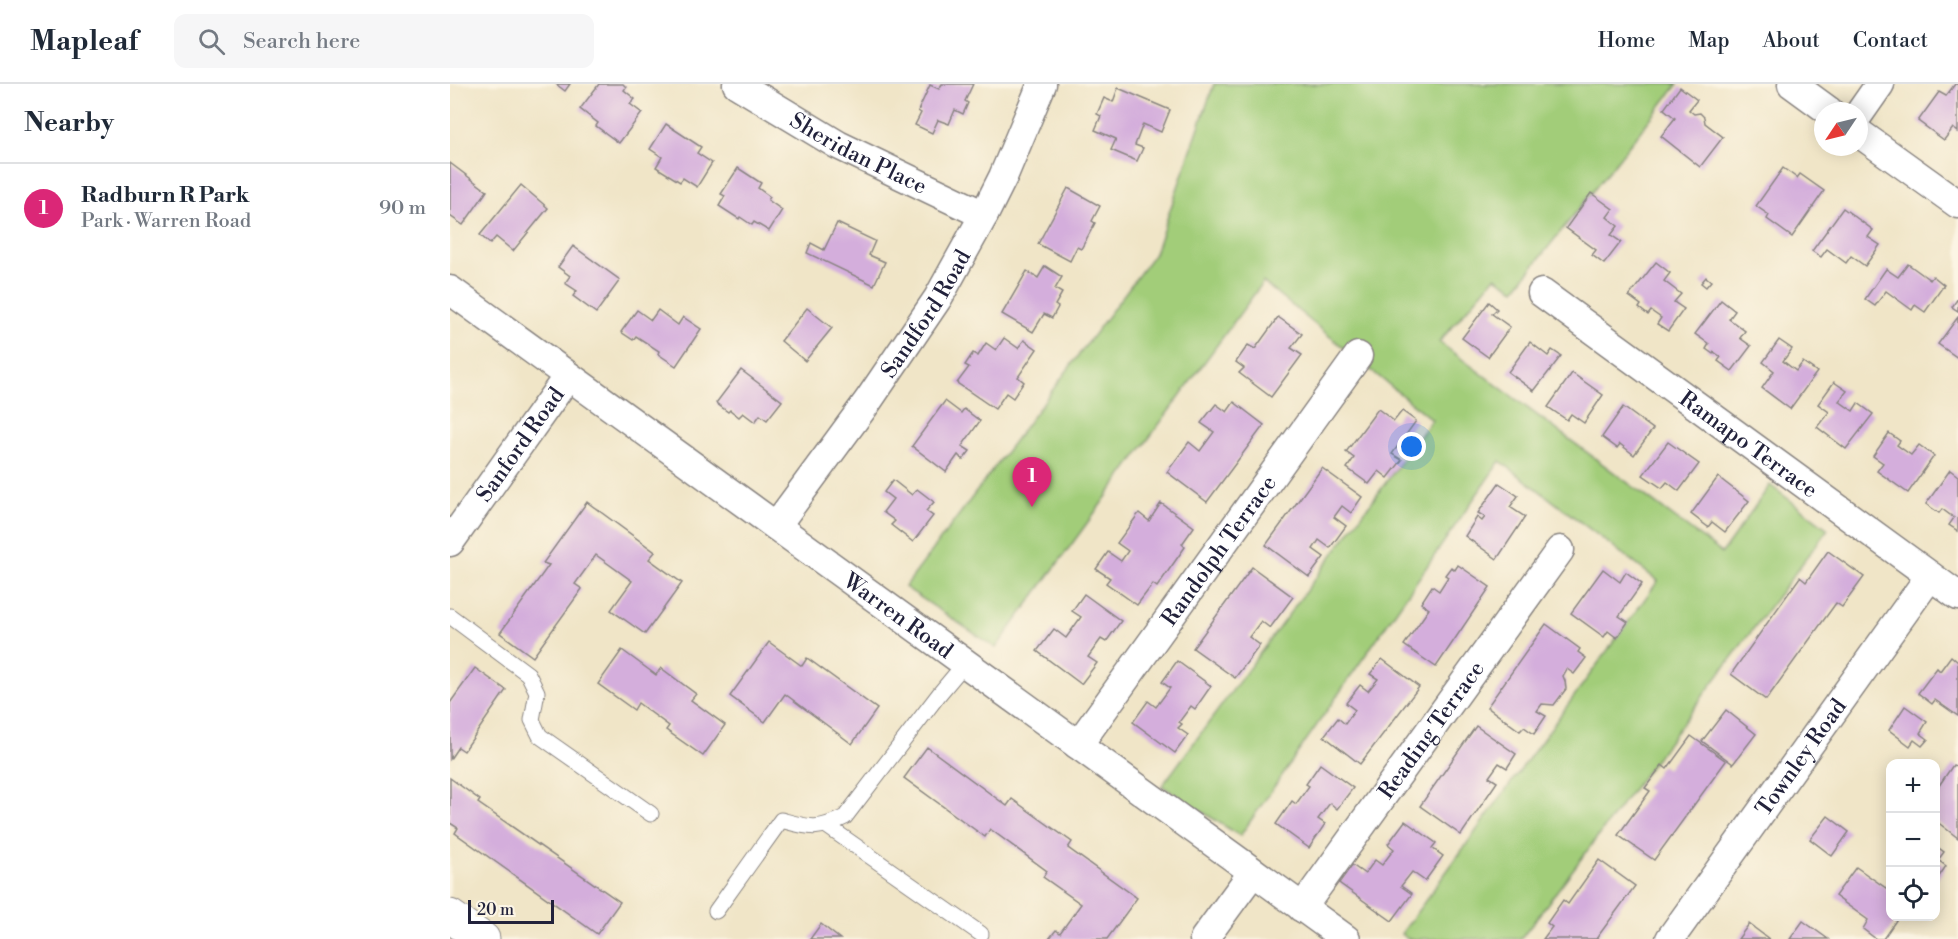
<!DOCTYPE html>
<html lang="en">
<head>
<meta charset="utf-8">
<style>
	:root { --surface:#fff; --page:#f6f6f7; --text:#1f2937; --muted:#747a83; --line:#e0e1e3; --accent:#db2777 }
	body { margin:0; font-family:"Libre Bodoni",serif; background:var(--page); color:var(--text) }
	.controls { position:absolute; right:18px; bottom:18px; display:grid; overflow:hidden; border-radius:12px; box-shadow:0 3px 15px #0003 }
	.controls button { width:54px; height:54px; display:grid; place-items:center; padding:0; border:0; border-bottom:2px solid var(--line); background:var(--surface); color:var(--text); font:30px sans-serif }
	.compass { position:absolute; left:1364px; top:18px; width:54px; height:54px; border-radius:50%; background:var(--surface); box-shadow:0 3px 15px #0003; rotate:235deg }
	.scale { position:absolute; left:18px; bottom:15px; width:86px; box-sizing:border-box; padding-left:6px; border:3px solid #22223b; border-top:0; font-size:16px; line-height:21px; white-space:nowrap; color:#22223b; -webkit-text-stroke:4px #fcf5e5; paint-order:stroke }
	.you { position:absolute; left:962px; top:363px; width:21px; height:21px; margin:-15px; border:4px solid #fff; border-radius:50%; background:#1a73e8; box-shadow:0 0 0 9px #1a73e833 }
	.badge { display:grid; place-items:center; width:39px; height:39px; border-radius:50%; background:var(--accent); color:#fff; font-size:20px; font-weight:700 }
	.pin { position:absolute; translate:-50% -50px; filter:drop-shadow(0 2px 3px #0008) }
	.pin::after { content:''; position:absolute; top:32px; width:21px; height:18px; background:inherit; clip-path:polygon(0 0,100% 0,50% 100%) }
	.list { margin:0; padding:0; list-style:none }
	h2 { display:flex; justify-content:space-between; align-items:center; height:78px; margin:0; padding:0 24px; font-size:26px }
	h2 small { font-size:20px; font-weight:400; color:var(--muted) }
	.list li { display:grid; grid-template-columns:39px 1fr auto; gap:18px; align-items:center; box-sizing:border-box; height:90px; padding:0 24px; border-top:2px solid var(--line) }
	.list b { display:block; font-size:22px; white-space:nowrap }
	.list p { margin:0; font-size:20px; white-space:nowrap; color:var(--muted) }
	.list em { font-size:20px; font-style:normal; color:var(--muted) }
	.icon { flex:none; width:33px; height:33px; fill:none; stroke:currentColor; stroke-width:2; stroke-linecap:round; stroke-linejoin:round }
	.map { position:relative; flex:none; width:1508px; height:855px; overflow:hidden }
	header { display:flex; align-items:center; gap:36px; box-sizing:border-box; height:84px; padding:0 30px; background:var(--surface); border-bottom:2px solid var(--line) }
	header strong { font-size:28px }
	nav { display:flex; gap:33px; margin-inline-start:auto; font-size:21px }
	.search { width:420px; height:54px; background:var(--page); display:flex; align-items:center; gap:15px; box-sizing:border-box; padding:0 21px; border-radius:12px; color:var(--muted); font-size:22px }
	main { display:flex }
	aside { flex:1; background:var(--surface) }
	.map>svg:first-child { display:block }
</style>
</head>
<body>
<header>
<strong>Mapleaf</strong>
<div class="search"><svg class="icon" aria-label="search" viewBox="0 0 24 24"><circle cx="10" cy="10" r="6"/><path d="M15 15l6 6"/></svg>Search here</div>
<nav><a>Home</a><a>Map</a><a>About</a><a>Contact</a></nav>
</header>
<main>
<aside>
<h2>Nearby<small></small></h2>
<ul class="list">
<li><span class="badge">1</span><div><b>Radburn R Park</b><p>Park · Warren Road</p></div><em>90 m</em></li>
</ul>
</aside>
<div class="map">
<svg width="1508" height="855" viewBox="0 0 1508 855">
	<rect width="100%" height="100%" fill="#fcf5e5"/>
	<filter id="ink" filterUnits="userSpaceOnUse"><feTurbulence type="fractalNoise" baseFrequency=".0167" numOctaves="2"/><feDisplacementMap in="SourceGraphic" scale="12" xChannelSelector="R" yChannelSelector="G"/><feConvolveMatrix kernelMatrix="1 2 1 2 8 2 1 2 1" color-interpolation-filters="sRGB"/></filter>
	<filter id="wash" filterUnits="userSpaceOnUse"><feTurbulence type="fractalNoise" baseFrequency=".008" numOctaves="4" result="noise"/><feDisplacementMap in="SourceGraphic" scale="24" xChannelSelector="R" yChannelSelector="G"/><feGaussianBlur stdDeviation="1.35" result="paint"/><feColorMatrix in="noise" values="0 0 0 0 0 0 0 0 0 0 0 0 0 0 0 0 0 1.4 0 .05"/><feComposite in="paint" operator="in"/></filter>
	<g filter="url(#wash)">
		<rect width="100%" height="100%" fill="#f0e5c7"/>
		<path fill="#a2cd79" stroke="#62785a" stroke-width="1.5" d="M764 0H1228L1065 205 1045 193 989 258 1272 469 1320 401 1378 445 1071 855H958L951 850 1208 497 1050 377 790 752 712 702 982 336 813 198 546 564 455 503 705 169Z"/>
		<g id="blocks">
			<g fill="#d4aedc">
				<path d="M106 0H120L115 7Z"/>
				<path d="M149 0H173L176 3 174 6 185 15 180 20 192 29 169 59 146 42 148 39 130 25Z"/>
				<path d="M492 0H523L515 17 518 19 513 30 505 26 499 40 488 36 482 49 465 41 471 29 468 27 480 1 489 5Z"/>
				<path d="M1505 0H1508V48L1503 44 1494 56 1468 37 1489 8 1496 12Z"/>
				<path d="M1230 3 1247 16 1239 26 1244 30 1250 29 1254 33 1255 39 1273 53 1250 83 1211 52 1225 34 1214 25Z"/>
				<path d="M668 4 720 26 711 48 693 40 685 61 693 64 687 77 661 66 666 55 645 46 651 32 647 30 654 14 663 18Z"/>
				<path d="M216 40 251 63 247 69 262 79 247 103 233 94 230 98 206 83 212 73 200 65Z"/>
				<path d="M0 79 37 107 13 141 0 132Z"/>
				<path d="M288 84 311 99 308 104 320 113 318 116 332 126 319 147 304 138 302 141 290 133 289 135 269 122 275 112 271 110Z"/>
				<path d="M1333 84 1347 94 1350 90 1374 107 1342 153 1317 135 1319 131 1306 122Z"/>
				<path d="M71 101 98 124 63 167 46 153 40 160 30 151Z"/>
				<path d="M618 104 650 122 642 137 645 139 631 165 627 163 620 177 588 160Z"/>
				<path d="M1141 109 1163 125 1157 133 1168 142 1161 151 1171 158 1154 180 1142 171 1146 166 1116 144Z"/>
				<path d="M1393 124 1423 146 1418 153 1430 161 1415 182 1401 172 1396 179 1377 165 1371 173 1362 167Z"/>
				<path d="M387 139 425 157 419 171 435 178 424 201 357 169 361 159 374 166Z"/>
				<path d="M123 162 170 196 146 229 123 212 127 207 115 199 120 192 108 183Z"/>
				<path d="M1206 178 1220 189 1214 197 1231 210 1224 218 1234 225 1218 247 1207 240 1211 234 1201 227 1198 231 1189 224 1191 221 1179 212Z"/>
				<path d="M1458 180 1480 196 1483 192 1494 201 1475 228 1465 221 1462 226 1436 207 1425 222 1415 215 1436 185 1448 193Z"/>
				<path d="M595 182 612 193 605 205 612 209 605 221 608 223 602 234 594 230 583 248 552 230 577 187 588 194Z"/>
				<path d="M1256 193 1261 197 1256 203 1251 199Z"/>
				<path d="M1508 214V227L1502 223Z"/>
				<path d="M1271 216 1285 227 1279 235 1295 247 1290 254 1301 262 1282 287 1268 277 1271 273 1264 268 1263 270 1256 265 1259 260 1245 250Z"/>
				<path d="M1039 218 1047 225 1042 230 1060 243 1038 273 1012 254Z"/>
				<path d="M357 224 382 244 355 277 331 257Z"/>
				<path d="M187 226 201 236 208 226 228 241 233 233 251 245 226 282 208 270 209 267 186 252 183 256 171 248Z"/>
				<path d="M828 233 852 250 841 264 852 271 821 313 789 289 794 284 786 278 798 261 805 265Z"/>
				<path d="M1508 233V274L1488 260Z"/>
				<path d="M554 254 568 264 574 256 587 265 568 293 574 298 563 314 556 309 545 325 507 299 519 283 515 281 523 269 528 272 536 259 546 266Z"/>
				<path d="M1329 256 1342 265 1333 277 1346 287 1353 278 1367 288 1340 325 1312 304 1324 287 1313 278Z"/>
				<path d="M1080 258 1098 272 1102 266 1111 272 1084 307 1058 288Z"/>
				<path d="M291 286 332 317 317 336 310 331 305 338 293 329 289 333 280 326 278 328 266 319Z"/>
				<path d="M1122 289 1153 311 1134 339 1121 330 1117 336 1098 323Z"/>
				<path d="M1384 298 1397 307 1389 317 1403 327 1408 319 1423 330 1396 365 1367 343 1379 328 1368 320Z"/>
				<path d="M495 317 511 329 514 325 530 337 512 362 520 367 513 376 508 371 496 388 462 362Z"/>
				<path d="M784 318 814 341 757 418 717 388 739 358 750 367 764 348 751 339 766 320 777 328Z"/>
				<path d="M1173 323 1203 345 1184 371 1170 360 1167 364 1152 353Z"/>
				<path d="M928 325 944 337 952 327 966 337 942 370 952 376 938 394 929 387 919 400 897 384 904 374 896 368Z"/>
				<path d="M1439 349 1450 357 1447 361 1461 371 1469 361 1484 372 1458 409 1427 387 1433 379 1423 372Z"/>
				<path d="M1218 358 1249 380 1229 407 1217 398 1212 404 1193 391Z"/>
				<path d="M872 384 912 413 901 429 892 422 884 433 896 442 880 464 869 456 863 465 874 473 859 493 816 461Z"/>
				<path d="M1500 386 1508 392V447L1499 441 1504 434 1492 425 1489 429 1476 420Z"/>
				<path d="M1268 393 1299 417 1275 448 1262 438 1258 443 1241 430Z"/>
				<path d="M443 396 462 411 467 405 484 418 476 427 483 432 463 458 441 441 445 437 433 428 443 415 434 408Z"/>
				<path d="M1049 399 1068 412 1060 423 1075 433 1047 475 1015 452 1027 433 1032 437 1035 433 1028 429Z"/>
				<path d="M137 418 205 468 199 475 232 499 195 550 161 526 182 497 146 471 125 500 132 505 83 573 50 549 99 481 93 479Z"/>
				<path d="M711 419 744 443 732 460 735 463 707 503 703 500 687 521 656 499 660 494 646 485 658 468 671 477 678 467 667 459 689 429 699 437Z"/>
				<path d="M1378 467 1414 493 1392 523 1386 519 1316 616 1281 590 1350 493 1356 498Z"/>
				<path d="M1008 481 1040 503 986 583 954 561 979 525 971 519 982 502 989 507 998 493 995 491 1001 483 1005 486Z"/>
				<path d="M802 483 843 513 820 544 811 537 799 553 810 561 785 594 743 564Z"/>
				<path d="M1153 485 1170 498 1176 488 1192 500 1169 532 1178 538 1167 554 1158 547 1154 553 1121 529Z"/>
				<path d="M634 510 671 537 656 558 651 555 638 573 647 579 631 600 587 567 604 545 616 554 631 533 622 527Z"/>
				<path d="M1096 540 1130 565 1128 568 1136 574 1124 590 1117 585 1113 592 1115 597 1116 605 1104 621 1092 620 1087 627 1096 632 1084 650 1074 643 1070 647 1037 623Z"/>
				<path d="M319 558 352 582 357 574 427 625 402 660 335 610 315 638 280 612Z"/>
				<path d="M172 566 206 591 211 584 246 610 241 616 275 641 253 672 216 646 219 642 188 619 184 626 148 600Z"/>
				<path d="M1501 572 1508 578V632L1485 616 1482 620 1468 609 1487 584 1490 587Z"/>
				<path d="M932 575 969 603 910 680 874 652 888 634 895 640 905 626 896 619 910 601 918 607 928 595 920 590Z"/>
				<path d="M727 577 761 602 745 625 741 622 729 638 732 640 728 644 738 651 725 669 683 638 698 617 706 623 720 604 712 598Z"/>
				<path d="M25 584 56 606 14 667 8 663 0 675V619Z"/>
				<path d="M1455 622 1477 638 1470 649 1478 655 1472 662 1464 656 1460 662 1439 646Z"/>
				<path d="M1276 626 1306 650 1283 680 1252 657Z"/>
				<path d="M1026 642 1066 670 1057 684 1049 679 1039 693 1047 698 1011 751 970 722Z"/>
				<path d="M1241 652 1276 677 1204 776 1168 751 1200 707 1195 704 1212 681 1217 685Z"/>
				<path d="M477 663 557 722 562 715 622 758 618 764 687 814 657 855H599L606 846 610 849 631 820 593 793 597 787 540 745 535 753 454 694Z"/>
				<path d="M870 680 903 704 887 725 880 719 868 735 875 740 859 764 826 740 842 717 846 720 859 702 856 700Z"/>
				<path d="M1503 681 1508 684V754L1486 737V706Z"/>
				<path d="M0 694 30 716 28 719 170 818 147 850 5 749 8 744 0 739Z"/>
				<path d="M1378 732 1399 748 1382 772 1360 755Z"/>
				<path d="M955 737 986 759 982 764 993 772 975 797 962 788 951 802 962 810 942 837 889 799 902 781 915 790 925 776 932 781 944 765 938 760Z"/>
				<path d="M1486 762 1494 768 1488 776 1496 782 1486 797Z"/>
				<path d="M1149 776 1185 802 1146 855H1093L1102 843 1097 839 1113 816 1118 820Z"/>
				<path d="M1406 783 1440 807V832H1449L1433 855H1426L1413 845 1418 836 1385 812Z"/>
				<path d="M1353 837 1378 855H1340Z"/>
				<path d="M371 840 390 855H360Z"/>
				<path d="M1299 840 1319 855H1288Z"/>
			</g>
		</g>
	</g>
	<g filter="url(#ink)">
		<use href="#blocks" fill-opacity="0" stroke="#898481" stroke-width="1.5"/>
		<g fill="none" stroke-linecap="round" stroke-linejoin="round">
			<g stroke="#898481" stroke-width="17">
				<g id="service">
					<path d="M0 532 78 590 87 608 82 636 90 652 201 730"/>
					<path d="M377 742 531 850"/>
					<path d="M266 827 331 736C360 744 367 747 395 733L490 609 516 578"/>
				</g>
			</g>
			<g stroke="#898481" stroke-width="31">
				<g id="minor">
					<path id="s1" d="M287 0 388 61 534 131"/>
					<path d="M1342 0 1379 27"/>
					<path d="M1409 30 1430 0"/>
					<path d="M1409 49 1508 120"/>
					<path id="s2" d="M0 206 896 855"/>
					<path id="s3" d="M1092 209 1508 512"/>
					<path id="s4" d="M326 442 418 317 488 214 534 131 553 93 592 0"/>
					<path id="s5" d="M0 458 118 292"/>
					<path id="s6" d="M628 661 908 272"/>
					<path id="s7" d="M852 824 1110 466"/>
					<path d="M754 855 803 788"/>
					<path id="s8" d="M1220 855 1480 492"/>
				</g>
			</g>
			<g stroke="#898481" stroke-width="35">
				<path id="secondary" d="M0 832 33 855"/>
			</g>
			<use href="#service" stroke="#fff" stroke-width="15"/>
			<use href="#minor" stroke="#fff" stroke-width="28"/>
			<use href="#secondary" stroke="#fff" stroke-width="33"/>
		</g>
	</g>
	<g text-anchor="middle" stroke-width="5" stroke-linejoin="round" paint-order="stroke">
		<g font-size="22" fill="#22223b" stroke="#fcf5e5">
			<text dy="8" stroke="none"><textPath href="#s1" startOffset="140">Sheridan Place</textPath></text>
			<text dy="8" stroke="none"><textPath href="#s4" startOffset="260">Sandford Road</textPath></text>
			<text dy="8" stroke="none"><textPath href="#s5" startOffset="120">Sanford Road</textPath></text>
			<text dy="8" stroke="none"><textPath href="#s3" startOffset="256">Ramapo Terrace</textPath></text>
			<text dy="8" stroke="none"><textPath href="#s6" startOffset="240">Randolph Terrace</textPath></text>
			<text dy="8" stroke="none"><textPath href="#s2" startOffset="554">Warren Road</textPath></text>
			<text dy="8" stroke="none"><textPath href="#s7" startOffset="220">Reading Terrace</textPath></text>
			<text dy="8" stroke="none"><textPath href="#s8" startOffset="224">Townley Road</textPath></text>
		</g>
	</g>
</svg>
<div class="controls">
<button>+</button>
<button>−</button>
<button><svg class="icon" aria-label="locate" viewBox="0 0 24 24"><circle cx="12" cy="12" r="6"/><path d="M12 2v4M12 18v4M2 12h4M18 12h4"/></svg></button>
</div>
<svg class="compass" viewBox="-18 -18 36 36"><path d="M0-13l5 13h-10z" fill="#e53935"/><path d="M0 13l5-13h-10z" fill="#747a83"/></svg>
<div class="scale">20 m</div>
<div class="you"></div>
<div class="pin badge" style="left:582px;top:423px">1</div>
</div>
</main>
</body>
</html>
